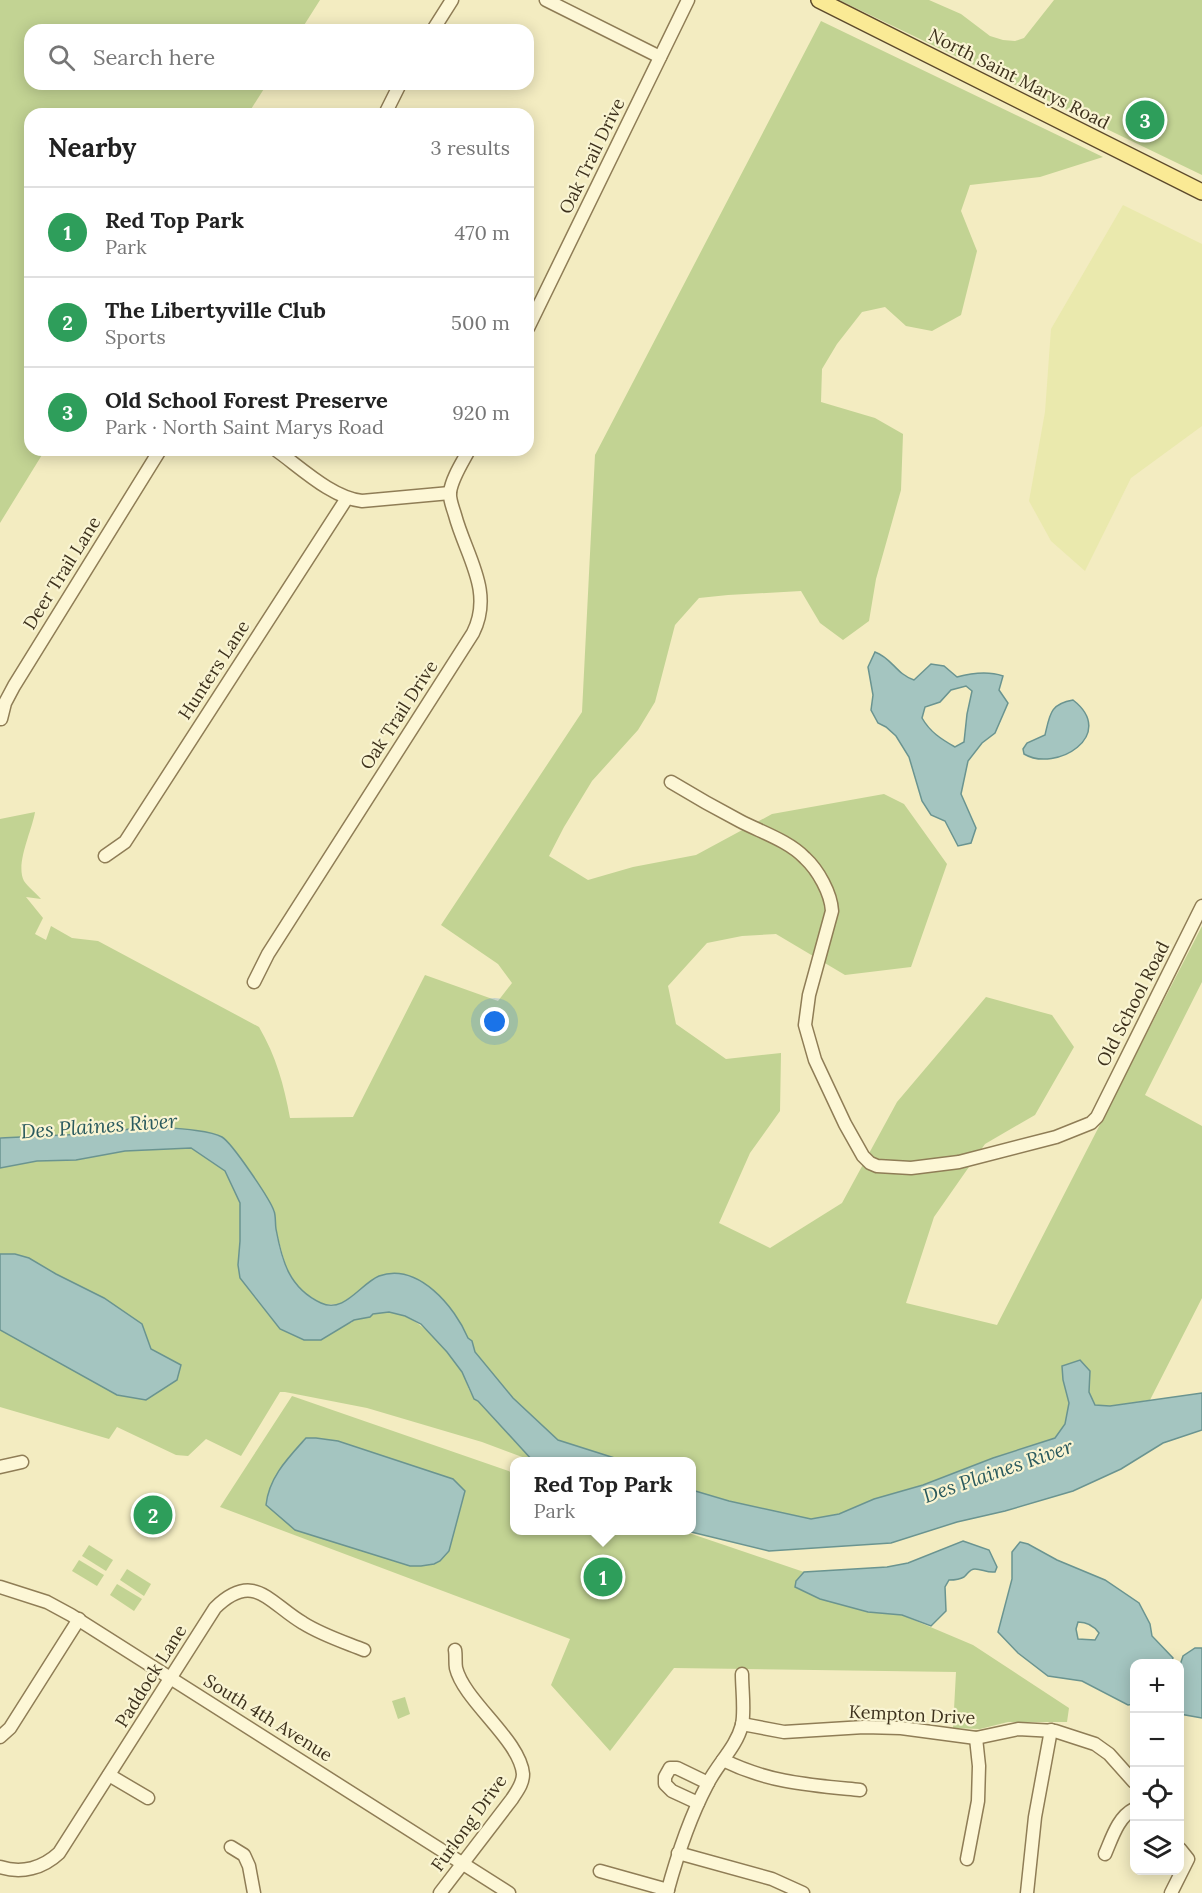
<!DOCTYPE html>
<html lang="en">
<head>
<meta charset="utf-8">
<style>
	:root { --surface:#fff; --page:#f2f2f2; --text:#222; --muted:#767676; --line:#e0e0e0; --accent:#d93025 }
	body { margin:0; font-family:Lora,serif; background:var(--page); color:var(--text) }
	.controls { position:absolute; right:18px; bottom:18px; display:grid; overflow:hidden; border-radius:12px; box-shadow:0 3px 15px #0003 }
	.controls button { width:54px; height:54px; display:grid; place-items:center; padding:0; border:0; border-bottom:2px solid var(--line); background:var(--surface); color:var(--text); font:30px sans-serif }
	.you { position:absolute; left:495px; top:1022px; width:21px; height:21px; margin:-15px; border:4px solid #fff; border-radius:50%; background:#1a73e8; box-shadow:0 0 0 9px #1a73e833 }
	.badge { display:grid; place-items:center; width:39px; height:39px; border-radius:50%; background:var(--accent); color:#fff; font-size:20px; font-weight:700 }
	.pin { position:absolute; translate:-50% -50%; border:3px solid #fff; box-shadow:0 2px 6px #0006 }
	.popup { position:absolute; left:510px; top:1457px; width:186px; height:78px; box-sizing:border-box; display:grid; place-content:center; border-radius:12px; background:var(--surface); filter:drop-shadow(0 2px 4px #0005); font-size:20px; white-space:nowrap; color:var(--muted) }
	.popup b { font-size:22px; color:var(--text) }
	.popup::after { content:''; position:absolute; left:50%; top:100%; margin-left:-12px; border:12px solid transparent; border-top-color:var(--surface) }
	.list { margin:0; padding:0; list-style:none }
	h2 { display:flex; justify-content:space-between; align-items:center; height:78px; margin:0; padding:0 24px; font-size:26px }
	h2 small { font-size:20px; font-weight:400; color:var(--muted) }
	.list li { display:grid; grid-template-columns:39px 1fr auto; gap:18px; align-items:center; box-sizing:border-box; height:90px; padding:0 24px; border-top:2px solid var(--line) }
	.list b { display:block; font-size:22px; white-space:nowrap }
	.list p { margin:0; font-size:20px; white-space:nowrap; color:var(--muted) }
	.list em { font-size:20px; font-style:normal; color:var(--muted) }
	.icon { flex:none; width:33px; height:33px; fill:none; stroke:currentColor; stroke-width:2; stroke-linecap:round; stroke-linejoin:round }
	.map { position:relative; flex:none; width:1202px; height:1893px; overflow:hidden }
	.search { position:absolute; background:var(--surface); box-shadow:0 3px 15px #0003; left:24px; top:24px; width:510px; height:66px; display:flex; align-items:center; gap:15px; box-sizing:border-box; padding:0 21px; border-radius:18px; color:var(--muted); font-size:22px }
	.panel { position:absolute; background:var(--surface); box-shadow:0 3px 15px #0003; left:24px; top:108px; width:510px; height:348px; border-radius:18px }
	.map>svg:first-child { display:block }
</style>
</head>
<body>
<div class="map">
<svg width="1202" height="1893" viewBox="0 0 1202 1893">
	<rect width="100%" height="100%" fill="#f3ecc1"/>
	<path fill="#eae9ad" d="M1123 205 1202 244V426L1131 478 1085 571 1051 541 1029 501 1045 412 1051 329Z"/>
	<g fill="#c2d393">
		<path d="M0 0H320L301 30H30V84H267L248 114H30V450H45L0 523Z"/>
		<path d="M839 0H929L961 14 990 36 1003 40 1015 41 1024 38 1054 0H1202V175Z"/>
		<path d="M821 21 1103 157 1040 177 970 185 961 211 977 251 961 315 932 331 906 326 885 307 862 312 837 344 822 369 821 402 875 418 903 434 901 490 876 579 869 621 843 640 820 623 801 591 728 595 699 598 675 625 655 702 638 730 592 781 564 827 549 856 588 880 633 867 696 855 772 814 884 794 904 804 947 864 911 967 845 975 776 934 742 936 707 943 668 986 676 1024 726 1059 781 1053 780 1111 750 1153 719 1223 770 1248 842 1203 897 1102 986 997 1052 1015 1074 1047 1035 1115 985 1144 934 1217 906 1303 997 1325 1202 926V982L1145 1095 1202 1126V1298L1150 1400 1110 1406 1095 1405 1089 1392 1090 1371 1080 1360 1063 1366V1380L1069 1403 1065 1424 1055 1438 993 1458 923 1485 874 1499 839 1514 811 1519 729 1501 692 1490V1462L624 1461 558 1440 513 1398 475 1352 472 1341 468 1338 445 1301 404 1275 389 1274 377 1277 341 1304H322L299 1289 288 1274 275 1227V1212L221 1137 146 1126 107 1133 18 1138 0 1137V819L35 812C32 831 15 864 24 881 28 887 36 893 41 899L26 897 43 918 35 934 46 940 51 926 72 938 98 941 259 1027C276 1056 284 1085 290 1118L353 1117 425 975 498 1001 512 983 498 964 441 925 582 712 595 455Z"/>
		<path d="M191 1148 225 1171 240 1203V1241L238 1265 267 1313 351 1323 354 1320C366 1318 378 1311 390 1312 419 1316 449 1349 463 1374 467 1382 469 1396 478 1401L533 1461 482 1442 367 1408 285 1392H280L241 1456 206 1439 188 1456 176 1455 117 1427 109 1439 0 1407V1168L37 1161 76 1160 125 1151Z"/>
		<path d="M292 1396 514 1473V1530L683 1531 804 1572 796 1581 868 1612 902 1615 973 1645 1069 1708 1067 1722H1008L980 1729 953 1728 956 1672 674 1668 610 1751 551 1685 570 1639 220 1507Z"/>
		<path d="M89 1545 113 1560 106 1571 82 1556Z"/>
		<path d="M79 1560 104 1575 97 1586 72 1571Z"/>
		<path d="M127 1569 151 1584 144 1596 120 1580Z"/>
		<path d="M117 1584 142 1599 134 1611 110 1595Z"/>
		<path d="M405 1697 410 1714 398 1719 392 1701Z"/>
	</g>
	<g fill="#a4c5c0" stroke="#6a9490" stroke-width="1.5" fill-rule="evenodd">
		<path d="M875 652C892 658 896 674 914 680L931 664 944 666 957 677C972 673 988 671 1003 676L999 690 1008 703 995 733 982 743 968 761 961 794 976 828 971 843 958 846 945 821 931 815 922 801 909 757 896 736 886 727 878 723 871 710 873 695 868 667ZM966 686 972 691 967 714 964 742 955 747C941 739 930 732 922 718L925 707 940 702 951 690Z"/>
		<path d="M1073 700C1118 735 1056 773 1024 754L1023 749 1027 743 1045 735C1050 714 1050 704 1073 700Z"/>
		<path d="M146 1126C164 1128 208 1129 222 1137 232 1143 270 1199 274 1211 276 1216 275 1223 276 1229 282 1261 289 1288 321 1303 344 1314 360 1284 379 1276 418 1262 455 1307 468 1338L472 1341 475 1352 513 1398 558 1440 624 1461H533L478 1401 474 1399 462 1372 447 1352 421 1324 405 1316 389 1312 373 1314 370 1317 354 1320 321 1340H304L280 1329 240 1278 238 1265 240 1241V1203L225 1171 191 1148 125 1151 76 1160 37 1161 0 1168V1138L107 1133Z"/>
		<path d="M0 1254H15L29 1258 56 1274 104 1298 142 1324 151 1349 181 1365 177 1380 146 1400 117 1395 0 1330Z"/>
		<path d="M1080 1360 1090 1371 1089 1392 1095 1405 1110 1406 1202 1393V1430L1163 1443 1121 1469 1073 1491 1005 1511 957 1522 891 1543 769 1551 687 1531 692 1530V1490L729 1501 811 1519 839 1514 874 1499 923 1485 993 1458 1055 1438 1065 1424 1069 1403 1063 1380 1062 1366Z"/>
		<path d="M306 1438H316L338 1441 453 1479 465 1491 449 1551 440 1561 434 1564 421 1566H410L295 1530 266 1505C269 1477 288 1458 306 1438Z"/>
		<path d="M963 1541 989 1550 997 1567 995 1572C987 1573 982 1569 975 1569 969 1569 968 1574 964 1577 959 1580 954 1580 949 1580L945 1587 946 1611 931 1626 902 1615 868 1612 820 1599 795 1587 796 1581 804 1572 887 1567 908 1563Z"/>
		<path d="M1020 1542 1028 1544 1057 1560 1105 1580 1139 1603 1150 1624 1152 1636 1173 1658 1171 1663 1134 1664V1704L1128 1705 1082 1681 1048 1676 1018 1653 998 1632 1012 1579V1552ZM1078 1622C1087 1622 1094 1626 1099 1633L1095 1640 1078 1639 1076 1629Z"/>
		<path d="M1195 1648H1202V1718L1180 1714V1665L1183 1656Z"/>
	</g>
	<g fill="none" stroke-linecap="round" stroke-linejoin="round">
		<g stroke="#8f7d56" stroke-width="15">
			<g id="minor">
				<path d="M546 0 660 57"/>
				<path d="M433 30 452 0"/>
				<path d="M385 114 400 84"/>
				<path d="M528 328 688 0"/>
				<path d="M276 450C300 467 332 498 362 501L450 493"/>
				<path d="M1 719 5 703 14 686 160 450"/>
				<path d="M671 782C694 796 717 809 740 821 761 832 789 841 805 858 818 870 831 893 832 911L809 995 805 1025 815 1060 845 1124 863 1156 870 1163 877 1166 911 1168 959 1162 1056 1137 1091 1123 1097 1117 1202 906"/>
				<path d="M105 856 125 842 347 498"/>
				<path d="M254 982 268 954 473 633C494 591 466 556 455 515 453 508 449 499 450 492 452 478 462 463 469 450"/>
				<path d="M0 1467 22 1462"/>
				<path d="M0 1587 47 1602 71 1615 509 1893"/>
				<path d="M742 1724 784 1732 864 1727 901 1728 976 1738 1018 1729 1055 1731 1095 1744 1109 1754 1134 1782"/>
				<path d="M0 1737 10 1728 79 1619"/>
				<path d="M723 1760C770 1783 809 1785 860 1790"/>
				<path d="M109 1775 148 1798"/>
				<path d="M698 1803 672 1791 665 1784V1777L670 1768H677L708 1783"/>
				<path d="M231 1847 244 1855 249 1866 254 1893"/>
				<path d="M678 1853 772 1879 803 1893"/>
				<path d="M1105 1854C1112 1838 1118 1817 1134 1809"/>
				<path d="M967 1859 978 1801 979 1766 976 1738"/>
				<path d="M0 1867C22 1874 43 1868 59 1853L215 1608C254 1570 269 1603 303 1623 322 1635 344 1642 364 1650"/>
				<path d="M600 1871 668 1890"/>
				<path d="M440 1893 512 1799C517 1791 523 1784 523 1774 520 1740 464 1701 456 1668 455 1662 456 1655 455 1650"/>
				<path d="M667 1893C677 1856 689 1819 707 1785 717 1764 736 1748 742 1725 745 1710 742 1690 742 1674"/>
				<path d="M1027 1893 1035 1817 1051 1730"/>
				<path d="M1171 1893 1188 1859 1180 1849"/>
			</g>
		</g>
		<g stroke="#5c492b" stroke-width="18">
			<path id="major" d="M819 0 1202 192"/>
		</g>
		<use href="#minor" stroke="#fdf7d6" stroke-width="12"/>
		<use href="#major" stroke="#faea95" stroke-width="15"/>
	</g>
	<g text-anchor="middle" stroke-width="4.5" stroke-linejoin="round" paint-order="stroke">
		<g font-size="18" fill="#3d311c" stroke="#f9f4d2">
			<text transform="translate(1019 79) rotate(27)" y="6">North Saint Marys Road</text>
			<text transform="translate(592 156) rotate(-64)" y="6">Oak Trail Drive</text>
			<text transform="translate(62 573) rotate(-58)" y="6">Deer Trail Lane</text>
			<text transform="translate(214 670) rotate(-57)" y="6">Hunters Lane</text>
			<text transform="translate(399 715) rotate(-57)" y="6">Oak Trail Drive</text>
			<text transform="translate(1133 1004) rotate(-63)" y="6">Old School Road</text>
			<text transform="translate(151 1676) rotate(-58)" y="6">Paddock Lane</text>
			<text transform="translate(912 1715) rotate(3)" y="6">Kempton Drive</text>
			<text transform="translate(268 1718) rotate(32)" y="6">South 4th Avenue</text>
			<text transform="translate(469 1823) rotate(-54)" y="6">Furlong Drive</text>
		</g>
		<g font-size="20" font-style="italic" fill="#2a5a5e" stroke="#f9f4d2">
			<text transform="translate(99 1126) rotate(-4)" y="7">Des Plaines River</text>
			<text transform="translate(998 1471) rotate(-19)" y="7">Des Plaines River</text>
		</g>
	</g>
</svg>
<div class="controls">
<button>+</button>
<button>−</button>
<button><svg class="icon" aria-label="locate" viewBox="0 0 24 24"><circle cx="12" cy="12" r="6"/><path d="M12 2v4M12 18v4M2 12h4M18 12h4"/></svg></button>
<button><svg class="icon" aria-label="layers" viewBox="0 0 24 24"><path d="M12 4l9 5-9 5-9-5zM3 14l9 5 9-5"/></svg></button>
</div>
<div class="you"></div>
<div class="pin badge" style="left:603px;top:1577px;background:#2e9e5b">1</div>
<div class="popup"><b>Red Top Park</b>Park</div>
<div class="pin badge" style="left:153px;top:1515px;background:#2e9e5b">2</div>
<div class="pin badge" style="left:1145px;top:120px;background:#2e9e5b">3</div>
<div class="search"><svg class="icon" aria-label="search" viewBox="0 0 24 24"><circle cx="10" cy="10" r="6"/><path d="M15 15l6 6"/></svg>Search here</div>
<section class="panel">
<h2>Nearby<small>3 results</small></h2>
<ul class="list">
<li><span class="badge" style="background:#2e9e5b">1</span><div><b>Red Top Park</b><p>Park</p></div><em>470 m</em></li>
<li><span class="badge" style="background:#2e9e5b">2</span><div><b>The Libertyville Club</b><p>Sports</p></div><em>500 m</em></li>
<li><span class="badge" style="background:#2e9e5b">3</span><div><b>Old School Forest Preserve</b><p>Park · North Saint Marys Road</p></div><em>920 m</em></li>
</ul>
</section>
</div>
</body>
</html>
